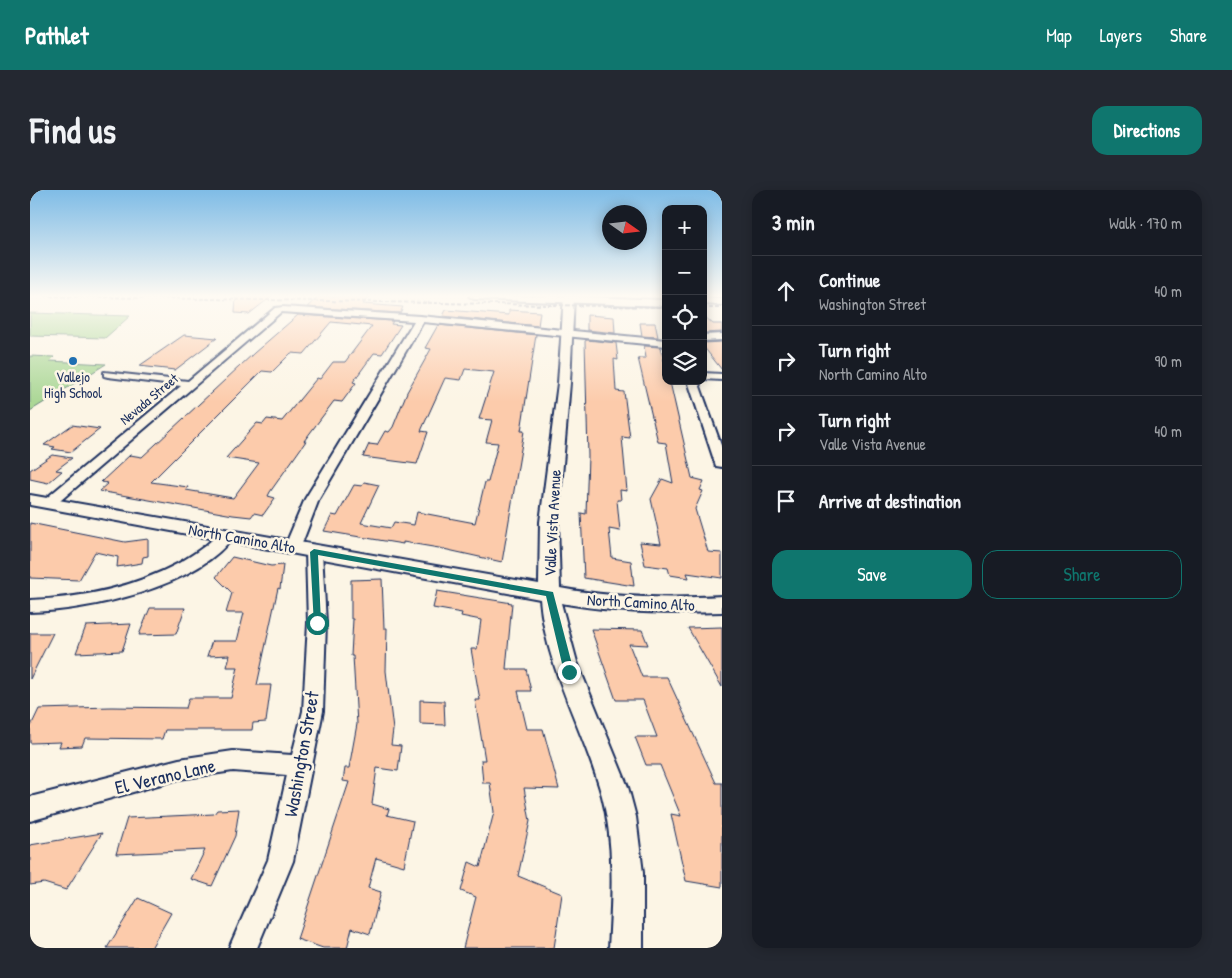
<!DOCTYPE html>
<html lang="en">
<head>
<meta charset="utf-8">
<style>
	:root { --surface:#171b24; --page:#242831; --text:#f1f3f6; --muted:#9ea1a6; --line:#363941; --accent:#0f766e }
	body { margin:0; font-family:"Patrick Hand",sans-serif; background:var(--page); color:var(--text) }
	.controls { position:absolute; right:15px; top:15px; display:grid; overflow:hidden; border-radius:10px; box-shadow:0 2px 12px #0003 }
	.controls button { width:45px; height:45px; display:grid; place-items:center; padding:0; border:0; border-bottom:1px solid var(--line); background:var(--surface); color:var(--text); font:25px sans-serif }
	.compass { position:absolute; left:572px; top:15px; width:45px; height:45px; border-radius:50%; background:var(--surface); box-shadow:0 2px 12px #0003; rotate:104deg }
	.stop { position:absolute; width:15px; height:15px; margin:-11px; border:4px solid #0f766e; border-radius:50%; background:#fff }
	.stop.end { background:#0f766e; border-color:#fff; box-shadow:0 1px 5px #0008 }
	.list { margin:0; padding:0; list-style:none }
	h2 { display:flex; justify-content:space-between; align-items:center; height:65px; margin:0; padding:0 20px; font-size:21px }
	h2 small { font-size:16px; font-weight:400; color:var(--muted) }
	.list li { display:grid; grid-template-columns:32px 1fr auto; gap:15px; align-items:center; box-sizing:border-box; height:70px; padding:0 20px; border-top:1px solid var(--line) }
	.list b { display:block; font-size:19px; white-space:nowrap }
	.list p { margin:0; font-size:16px; white-space:nowrap; color:var(--muted) }
	.list em { font-size:16px; font-style:normal; color:var(--muted) }
	.actions { display:flex; gap:10px; padding:15px 20px }
	.actions a { flex:1; padding:11px 0; border:1px solid var(--accent); border-radius:15px; text-align:center; font-size:18px; color:var(--accent) }
	.actions .main { background:var(--accent); color:#fff }
	.icon { flex:none; width:28px; height:28px; fill:none; stroke:currentColor; stroke-width:2; stroke-linecap:round; stroke-linejoin:round }
	.map { position:relative; flex:none; width:692px; height:758px; overflow:hidden; border-radius:15px }
	header { display:flex; align-items:center; gap:30px; box-sizing:border-box; height:70px; padding:0 25px; background:var(--accent); color:#fff }
	header strong { font-size:24px }
	nav { display:flex; gap:28px; margin-inline-start:auto; font-size:18px }
	.intro { display:flex; align-items:center; justify-content:space-between; box-sizing:border-box; height:120px; padding:0 30px }
	h1 { margin:0; font-size:35px }
	.button { padding:12px 22px; border-radius:15px; background:var(--accent); color:#fff; font-size:18px; font-weight:700 }
	main { display:flex; gap:30px; padding:0 30px }
	aside { flex:1; background:var(--surface); border-radius:15px; box-shadow:0 2px 12px #0003 }
	.map>svg:first-child { display:block }
</style>
</head>
<body>
<header>
<strong>Pathlet</strong>
<nav><a>Map</a><a>Layers</a><a>Share</a></nav>
</header>
<div class="intro"><h1>Find us</h1><a class="button">Directions</a></div>
<main>
<div class="map">
<svg width="692" height="758" viewBox="0 0 692 758">
	<rect width="100%" height="100%" fill="#fcf5e5"/>
	<filter id="ink" filterUnits="userSpaceOnUse"><feTurbulence type="fractalNoise" baseFrequency=".02" numOctaves="2"/><feDisplacementMap in="SourceGraphic" scale="10" xChannelSelector="R" yChannelSelector="G"/><feConvolveMatrix kernelMatrix="1 2 1 2 8 2 1 2 1" color-interpolation-filters="sRGB"/></filter>
	<g filter="url(#ink)">
		<g fill="#abd796" stroke="#63837a">
			<path d="M0 123 100 126 75 148 0 146Z"/>
			<path d="M0 166 24 167 20 171 76 174 0 221Z"/>
		</g>
		<g fill="#fccbab" stroke="#1b2f5e" fill-rule="evenodd">
			<path d="M206 106H242L219 124 205 123Z"/>
			<path d="M289 106H339L333 114 373 117 370 123 277 117Z"/>
			<path d="M416 120 479 125V120L510 122 508 136 413 126Z"/>
			<path d="M268 125 363 131 361 134 371 135 352 164 344 163 323 192 326 193 312 212 304 211 274 251H276L240 302 238 306 245 308 233 325 224 323 221 327 203 325 69 301 78 293 71 292 100 265 112 267 224 163ZM301 132 342 136 315 172H303L290 189 287 188 252 231 237 229 233 234 227 233 196 268 229 273 203 308 156 300 158 297 121 292 232 181 242 182 261 163 274 164Z"/>
			<path d="M557 125 584 127 585 143 557 140Z"/>
			<path d="M673 125 683 134H692V142L673 143Z"/>
			<path d="M610 133H625L628 147 612 146Z"/>
			<path d="M408 135 506 145 491 241H494L472 372 409 358 373 352V354L294 341 302 325 307 326 324 295 332 296 334 292 349 295 331 333 361 338 364 332 384 335 387 322 445 333 455 292H458L468 253 456 252 462 230 449 229 464 182 435 179 431 190 415 188 391 241 398 242 387 274 333 267 339 254 347 255 355 241 359 242 363 237 377 202 401 159 395 158Z"/>
			<path d="M154 145 187 148 145 180 109 176Z"/>
			<path d="M557 150 586 153 588 170 584 169 586 201 594 202 600 248 592 247 597 301 590 300 591 310H587L590 341 579 339 582 368 601 371 604 396 554 388 551 323 556 324 558 266 555 151Z"/>
			<path d="M692 152V180L673 156V153Z"/>
			<path d="M614 156 630 157 636 178V191L640 192 662 288 674 291 670 300 673 301 665 319 678 362 692 363V388L657 383 659 388 640 385 638 378 615 375 610 352 631 354 621 309 632 289 643 293 636 253 628 252 608 168H616Z"/>
			<path d="M42 235 70 239 41 262 22 259 25 257 14 255Z"/>
			<path d="M22 265 42 268 26 280 32 281 18 293 0 289V280Z"/>
			<path d="M0 333 95 352 118 349V366L113 367 112 373 87 377 88 367 65 362 49 390 0 388Z"/>
			<path d="M202 367 241 376 253 375 250 399 248 398 227 495H241L236 532 223 533 222 540H135L132 549 55 548 52 556 29 557 31 552 0 553V538L9 519 81 517 156 518 159 508H201L208 477H197L200 465 177 466 182 451H207L214 423H196L202 403 186 387Z"/>
			<path d="M352 389 354 438H357L356 481 363 540 361 555 371 556 368 581 347 578 342 614 359 619 357 625 383 631 374 676 346 668 338 698 351 702 340 744 322 738 317 758H293L267 749 319 592 313 591 315 578H319L327 534 323 466H321L323 429H321V390Z"/>
			<path d="M407 401 482 413 476 479H496L501 501H488L497 539H513L529 599 494 598 500 631 488 686 532 704 524 758H433L446 707 431 701 439 672 450 677 464 622 460 593H453L451 570H455L445 510H450L441 459H447L451 430 431 426 432 423 403 418Z"/>
			<path d="M120 418H155L146 444 109 445Z"/>
			<path d="M101 434 92 461 46 463 56 436Z"/>
			<path d="M692 437V497L658 438Z"/>
			<path d="M561 439 612 440 618 455 599 454 612 487H637L686 593H692V697L656 691 641 624 651 626 630 575H616L605 547H627L613 510H586Z"/>
			<path d="M0 443H23L0 489Z"/>
			<path d="M390 510 414 511 415 535 390 534Z"/>
			<path d="M209 619 205 646 182 696 161 689 175 660 86 664 97 628 184 624 187 620Z"/>
			<path d="M72 643 36 700 14 693 0 695V655Z"/>
			<path d="M108 708 141 723 121 758H77Z"/>
		</g>
		<g fill="none" stroke-linecap="round" stroke-linejoin="round">
			<g stroke="#1b2f5e" stroke-width="4">
				<g id="minor">
					<path d="M253 117 390 126 636 150V156L393 132 289 309 271 356 268 360H258L255 356 275 309 384 131 251 122 24 316H14L12 313 14 310 151 196 78 187 74 186V182L158 191 245 118Z"/>
					<path d="M692 144V150L673 151V145Z"/>
					<path d="M673 183 692 184V190L673 189Z"/>
					<path d="M658 191H668L692 258V277L686 276 685 273Z"/>
					<path d="M196 340 201 342 204 345C169 397 58 421 0 422V410C52 408 102 398 149 373 157 368 164 364 172 358 180 353 187 343 196 340Z"/>
					<path d="M284 357 290 358 292 362 296 433 293 521 263 671 227 758H199L238 670 257 585 203 581 149 589 0 631V607L149 569 203 561 262 565 273 521 278 433 276 362 278 358Z"/>
				</g>
			</g>
			<g stroke="#1b2f5e" stroke-width="4">
				<path id="tertiary" d="M534 106H544L540 193 528 332 530 398C584 408 637 409 692 406V422C638 424 585 423 531 413L547 472 598 597 606 627 613 683V758H579C582 708 585 655 572 606 554 540 516 479 510 409L0 315V305L509 394 510 332 528 193Z"/>
			</g>
			<g stroke="#1b2f5e" stroke-width="4">
				<g id="secondary">
					<path d="M439 106H536L636 110V116L444 109Z"/>
					<path d="M673 108 692 109V115L673 114Z"/>
				</g>
			</g>
			<use href="#minor" fill="#fcf5e5" fill-rule="evenodd"/>
			<use href="#tertiary" fill="#fcf5e5" fill-rule="evenodd"/>
			<use href="#secondary" fill="#fcf5e5" fill-rule="evenodd"/>
			<g stroke="#1b2f5e" stroke-width="2" stroke-dasharray="4 2" stroke-linecap="butt">
				<path d="M14 106 636 117"/>
				<path d="M673 118H692"/>
			</g>
		</g>
	</g>
	<linearGradient id="sky" x2="0" y2="1"><stop stop-color="#7fbce6"/><stop offset="0.5" stop-color="#fefaf3"/><stop offset="1" stop-color="#fefaf3" stop-opacity="0"/></linearGradient>
	<rect width="692" height="212" fill="url(#sky)"/>
	<path fill="#0f766e" d="M284 359 523 402 544 482 539 486 534 482 516 406 288 365 291 433 290 435H284L280 362Z"/>
	<circle fill="#1f6fb2" stroke="#fcf5e5" stroke-width="2" cx="43" cy="171" r="5"/>
	<g text-anchor="middle" stroke-width="5" stroke-linejoin="round" paint-order="stroke">
		<g font-size="14" fill="#1b2f5e" stroke="#fcf5e5">
			<text x="43" y="192">Vallejo<tspan x="43" dy="16">High School</tspan></text>
		</g>
		<g font-size="14" fill="#1b2f5e" stroke="#fcf5e5">
			<text transform="translate(119 209) rotate(-40)" y="5">Nevada Street</text>
		</g>
		<g font-size="16" fill="#1b2f5e" stroke="#fcf5e5">
			<text transform="translate(522 333) rotate(-87)" y="6">Valle Vista Avenue</text>
			<text transform="translate(212 348) rotate(10)" y="6">North Camino Alto</text>
			<text transform="translate(611 412) rotate(3)" y="6">North Camino Alto</text>
		</g>
		<g font-size="19" fill="#1b2f5e" stroke="#fcf5e5">
			<text transform="translate(271 564) rotate(-80)" y="7">Washington Street</text>
			<text transform="translate(135 586) rotate(-13)" y="7">El Verano Lane</text>
		</g>
	</g>
</svg>
<div class="controls">
<button>+</button>
<button>−</button>
<button><svg class="icon" aria-label="locate" viewBox="0 0 24 24"><circle cx="12" cy="12" r="6"/><path d="M12 2v4M12 18v4M2 12h4M18 12h4"/></svg></button>
<button><svg class="icon" aria-label="layers" viewBox="0 0 24 24"><path d="M12 4l9 5-9 5-9-5zM3 14l9 5 9-5"/></svg></button>
</div>
<svg class="compass" viewBox="-18 -18 36 36"><path d="M0-13l5 13h-10z" fill="#e53935"/><path d="M0 13l5-13h-10z" fill="#9ea1a6"/></svg>
<div class="stop" style="left:287px;top:433px"></div>
<div class="stop end" style="left:539px;top:482px"></div>
</div>
<aside>
<h2>3 min<small>Walk · 170 m</small></h2>
<ul class="list">
<li><svg class="icon" aria-label="ahead" viewBox="0 0 24 24"><path d="M12 20V5M6 11l6-6 6 6"/></svg><div><b>Continue</b><p>Washington Street</p></div><em>40 m</em></li>
<li><svg class="icon" aria-label="right" viewBox="0 0 24 24"><path d="M7 20v-9h11M14 6l5 5-5 5"/></svg><div><b>Turn right</b><p>North Camino Alto</p></div><em>90 m</em></li>
<li><svg class="icon" aria-label="right" viewBox="0 0 24 24"><path d="M7 20v-9h11M14 6l5 5-5 5"/></svg><div><b>Turn right</b><p>Valle Vista Avenue</p></div><em>40 m</em></li>
<li><svg class="icon" aria-label="arrive" viewBox="0 0 24 24"><path d="M6 21V4h12l-3 4 3 4H6"/></svg><div><b>Arrive at destination</b></div></li>
</ul>
<div class="actions"><a class="main">Save</a><a>Share</a></div>
</aside>
</main>
</body>
</html>
